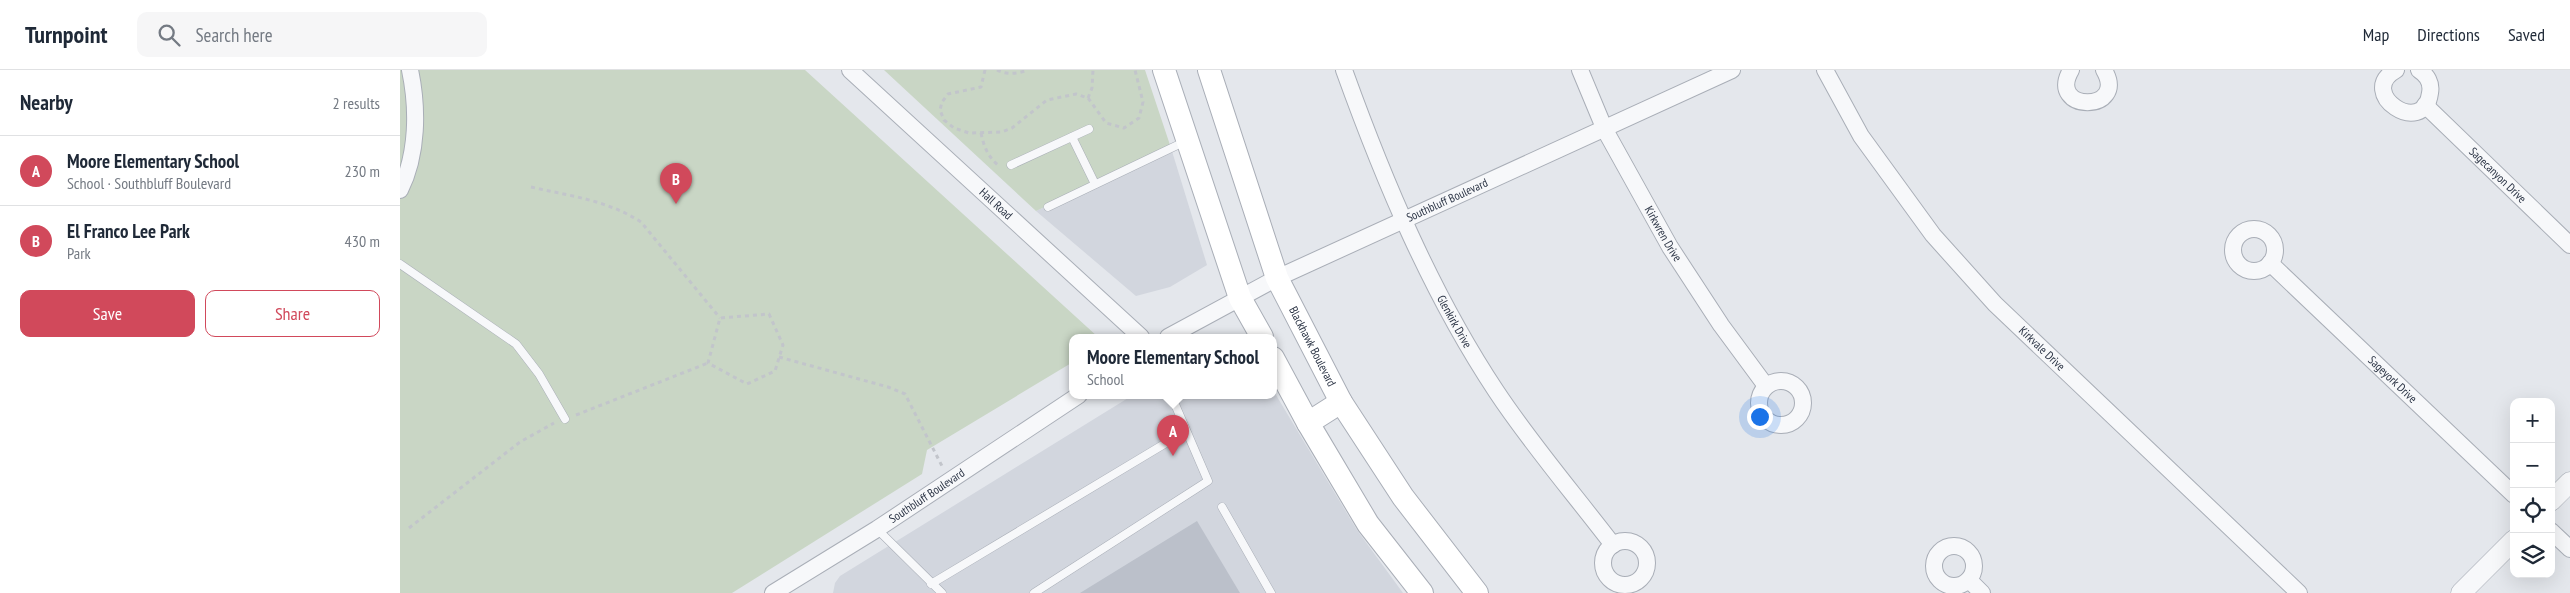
<!DOCTYPE html>
<html lang="en">
<head>
<meta charset="utf-8">
<style>
	:root { --surface:#fff; --page:#f6f6f7; --text:#1f2937; --muted:#747a83; --line:#e0e1e3; --accent:#d1495b }
	body { margin:0; font-family:"PT Sans Narrow",sans-serif; background:var(--page); color:var(--text) }
	.controls { position:absolute; right:15px; bottom:15px; display:grid; overflow:hidden; border-radius:10px; box-shadow:0 5px 20px #0002 }
	.controls button { width:45px; height:45px; display:grid; place-items:center; padding:0; border:0; border-bottom:1px solid var(--line); background:var(--surface); color:var(--text); font:25px sans-serif }
	.you { position:absolute; left:1359px; top:346px; width:18px; height:18px; margin:-12px; border:4px solid #fff; border-radius:50%; background:#1a73e8; box-shadow:0 0 0 8px #1a73e833 }
	.badge { display:grid; place-items:center; width:32px; height:32px; border-radius:50%; background:var(--accent); color:#fff; font-size:16px; font-weight:700 }
	.pin { position:absolute; translate:-50% -41px; filter:drop-shadow(0 1px 2px #0008) }
	.pin::after { content:''; position:absolute; top:26px; width:18px; height:15px; background:inherit; clip-path:polygon(0 0,100% 0,50% 100%) }
	.popup { position:absolute; left:669px; top:264px; width:208px; height:65px; box-sizing:border-box; display:grid; place-content:center; border-radius:10px; background:var(--surface); filter:drop-shadow(0 1px 4px #0005); font-size:16px; white-space:nowrap; color:var(--muted) }
	.popup b { font-size:19px; color:var(--text) }
	.popup::after { content:''; position:absolute; left:50%; top:100%; margin-left:-10px; border:10px solid transparent; border-top-color:var(--surface) }
	.list { margin:0; padding:0; list-style:none }
	h2 { display:flex; justify-content:space-between; align-items:center; height:65px; margin:0; padding:0 20px; font-size:21px }
	h2 small { font-size:16px; font-weight:400; color:var(--muted) }
	.list li { display:grid; grid-template-columns:32px 1fr auto; gap:15px; align-items:center; box-sizing:border-box; height:70px; padding:0 20px; border-top:1px solid var(--line) }
	.list b { display:block; font-size:19px; white-space:nowrap }
	.list p { margin:0; font-size:16px; white-space:nowrap; color:var(--muted) }
	.list em { font-size:16px; font-style:normal; color:var(--muted) }
	.actions { display:flex; gap:10px; padding:15px 20px }
	.actions a { flex:1; padding:11px 0; border:1px solid var(--accent); border-radius:10px; text-align:center; font-size:18px; color:var(--accent) }
	.actions .main { background:var(--accent); color:#fff }
	.icon { flex:none; width:28px; height:28px; fill:none; stroke:currentColor; stroke-width:2; stroke-linecap:round; stroke-linejoin:round }
	.map { position:relative; flex:none; width:2170px; height:523px; overflow:hidden }
	header { display:flex; align-items:center; gap:30px; box-sizing:border-box; height:70px; padding:0 25px; background:var(--surface); border-bottom:1px solid var(--line) }
	header strong { font-size:24px }
	nav { display:flex; gap:28px; margin-inline-start:auto; font-size:18px }
	.search { width:350px; height:45px; background:var(--page); display:flex; align-items:center; gap:12px; box-sizing:border-box; padding:0 18px; border-radius:10px; color:var(--muted); font-size:19px }
	main { display:flex }
	aside { flex:1; background:var(--surface) }
	.map>svg:first-child { display:block }
</style>
</head>
<body>
<header>
<strong>Turnpoint</strong>
<div class="search"><svg class="icon" aria-label="search" viewBox="0 0 24 24"><circle cx="10" cy="10" r="6"/><path d="M15 15l6 6"/></svg>Search here</div>
<nav><a>Map</a><a>Directions</a><a>Saved</a></nav>
</header>
<main>
<aside>
<h2>Nearby<small>2 results</small></h2>
<ul class="list">
<li><span class="badge">A</span><div><b>Moore Elementary School</b><p>School · Southbluff Boulevard</p></div><em>230 m</em></li>
<li><span class="badge">B</span><div><b>El Franco Lee Park</b><p>Park</p></div><em>430 m</em></li>
</ul>
<div class="actions"><a class="main">Save</a><a>Share</a></div>
</aside>
<div class="map">
<svg width="2170" height="523" viewBox="0 0 2170 523">
	<rect width="100%" height="100%" fill="#e4e7ec"/>
	<g fill="#d2d6de">
		<path d="M771 78 807 195 770 217 736 226 636 141Z"/>
		<path d="M873 320 957 460 1003 523H433L435 513 440 506 733 325H873Z"/>
	</g>
	<g fill="#c9d6c5">
		<path d="M0 0H405L698 267H673V292L527 380 522 404 332 523H0Z"/>
		<path d="M484 0H745L771 78 636 141Z"/>
	</g>
	<path fill="#bbc0ca" d="M797 451 840 523H680Z"/>
	<g fill="none" stroke-linecap="round" stroke-linejoin="round">
		<g stroke="#a9aeb7" stroke-width="9">
			<g id="service">
				<path d="M672 67 695 114"/>
				<path d="M611 95 689 59"/>
				<path d="M648 137 786 71"/>
				<path d="M0 194 116 274 139 304 165 349"/>
				<path d="M822 437 871 523"/>
				<path d="M477 459 542 523"/>
				<path d="M531 514 786 361"/>
				<path d="M634 523 808 411 771 325"/>
			</g>
		</g>
		<g stroke="#a9aeb7" stroke-width="18">
			<g id="minor">
				<path id="s1" d="M450 0 741 267"/>
				<path id="s2" d="M944 0C984 111 1031 223 1096 321 1131 374 1174 424 1213 475"/>
				<path id="s3" d="M1180 0 1205 60 1270 177 1321 255 1366 316"/>
				<path id="s4" d="M1425 0 1461 66 1533 165 1595 234 1899 523"/>
				<path d="M1671 0C1646 43 1729 43 1704 0"/>
				<path d="M1996 0C1955 23 2024 69 2030 23 2032 13 2027 5 2019 0"/>
				<path id="s5" d="M2025 35 2170 175"/>
				<path d="M0 120C18 84 18 38 10 0"/>
				<circle cx="1854" cy="180" r="21"/>
				<path id="s6" d="M1870 193 2114 425"/>
				<path id="s7" d="M768 267 877 208 1332 0"/>
				<circle cx="1381" cy="333" r="22"/>
				<path d="M2151 461 2170 479"/>
				<circle cx="1225" cy="493" r="22"/>
				<circle cx="1554" cy="496" r="20"/>
				<path d="M1569 510 1582 523"/>
				<path id="s8" d="M373 523 477 459 679 325"/>
			</g>
		</g>
		<g stroke="#a9aeb7" stroke-width="21">
			<g id="tertiary">
				<path d="M2151 431 2170 412"/>
				<path d="M2061 523 2114 470"/>
			</g>
		</g>
		<g stroke="#a9aeb7" stroke-width="24">
			<g id="secondary">
				<path d="M764 0 840 228 862 267"/>
				<path id="s9" d="M809 0 877 208 941 332 1003 427 1077 523"/>
				<path d="M873 288 908 353 968 454 1022 523"/>
				<path d="M908 353 941 332"/>
			</g>
		</g>
		<g stroke="#c2c5cb" stroke-width="3" stroke-dasharray="4 4" stroke-linecap="butt">
			<path d="M585 0 581 17 548 24 542 32 540 40 544 50 554 58 569 63 602 62 612 58 647 30 676 24 688 28 706 53 724 58 739 48 743 32 735 0"/>
			<path d="M597 0C606 5 618 4 627 0"/>
			<path d="M688 28 692 18 693 0"/>
			<path d="M581 63C584 77 588 87 599 96"/>
			<path d="M131 117C170 126 207 130 241 152L320 248"/>
			<path d="M369 244 383 275 375 301 347 314 308 293 320 248Z"/>
			<path d="M379 287 488 317 505 324 543 398"/>
			<path d="M176 345 308 293"/>
			<path d="M9 458 120 372 154 353"/>
		</g>
		<use href="#service" stroke="#f7f8fa" stroke-width="8"/>
		<use href="#minor" stroke="#f7f8fa" stroke-width="16"/>
		<use href="#tertiary" stroke="#f7f8fa" stroke-width="20"/>
		<use href="#secondary" stroke="#fff" stroke-width="22"/>
	</g>
	<g text-anchor="middle" stroke-width="4" stroke-linejoin="round" paint-order="stroke">
		<g font-size="12" fill="#2b3445" stroke="#f4f6f9">
			<text dy="4" stroke="none"><textPath href="#s5" startOffset="101">Sagecanyon Drive</textPath></text>
			<text dy="4" stroke="none"><textPath href="#s7" startOffset="311">Southbluff Boulevard</textPath></text>
			<text dy="4" stroke="none"><textPath href="#s1" startOffset="198">Hall Road</textPath></text>
			<text dy="4" stroke="none"><textPath href="#s3" startOffset="184">Kirkwren Drive</textPath></text>
			<text dy="4" stroke="none"><textPath href="#s2" startOffset="275">Glenkirk Drive</textPath></text>
			<text dy="4" stroke="none"><textPath href="#s9" startOffset="296">Blackhawk Boulevard</textPath></text>
			<text dy="4" stroke="none"><textPath href="#s4" startOffset="355">Kirkvale Drive</textPath></text>
			<text dy="4" stroke="none"><textPath href="#s6" startOffset="169">Sageyork Drive</textPath></text>
			<text dy="4" stroke="none"><textPath href="#s8" startOffset="182">Southbluff Boulevard</textPath></text>
		</g>
	</g>
</svg>
<div class="controls">
<button>+</button>
<button>−</button>
<button><svg class="icon" aria-label="locate" viewBox="0 0 24 24"><circle cx="12" cy="12" r="6"/><path d="M12 2v4M12 18v4M2 12h4M18 12h4"/></svg></button>
<button><svg class="icon" aria-label="layers" viewBox="0 0 24 24"><path d="M12 4l9 5-9 5-9-5zM3 14l9 5 9-5"/></svg></button>
</div>
<div class="you"></div>
<div class="pin badge" style="left:773px;top:386px">A</div>
<div class="popup"><b>Moore Elementary School</b>School</div>
<div class="pin badge" style="left:276px;top:134px">B</div>
</div>
</main>
</body>
</html>
